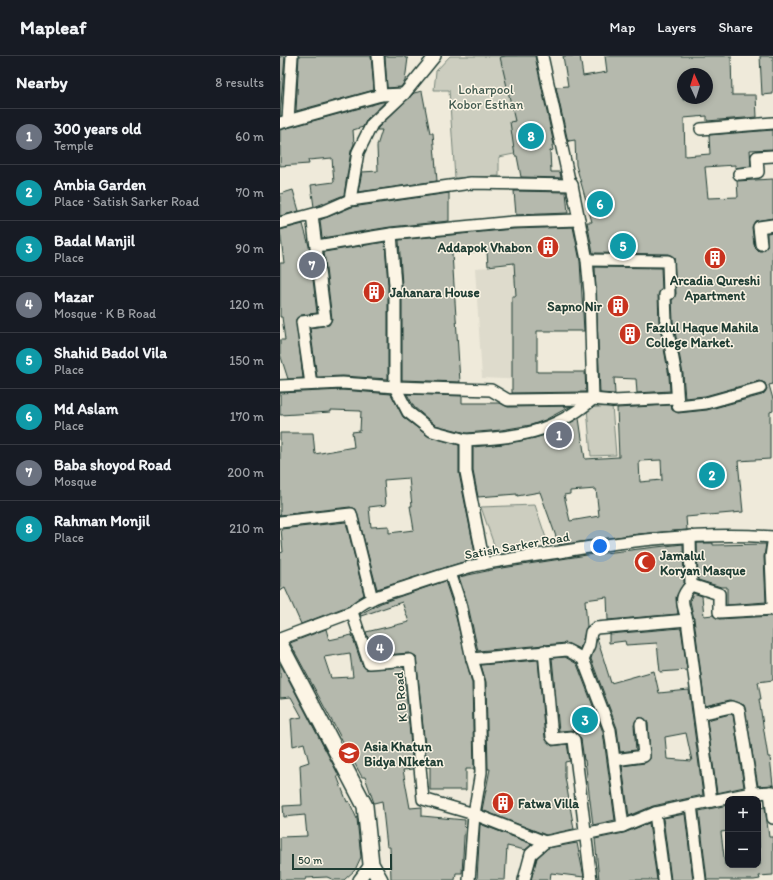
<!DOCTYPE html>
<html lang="en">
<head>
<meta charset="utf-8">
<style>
	:root { --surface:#171b24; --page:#20242c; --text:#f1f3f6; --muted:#9ea1a6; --line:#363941; --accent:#b45309 }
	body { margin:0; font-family:Itim,sans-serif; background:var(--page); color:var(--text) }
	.controls { position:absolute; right:12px; bottom:12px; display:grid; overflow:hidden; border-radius:8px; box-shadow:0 2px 6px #0003 }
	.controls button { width:36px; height:36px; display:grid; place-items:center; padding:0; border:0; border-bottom:1px solid var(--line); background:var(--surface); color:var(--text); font:20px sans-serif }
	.compass { position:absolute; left:397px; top:12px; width:36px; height:36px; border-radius:50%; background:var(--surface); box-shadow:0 2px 6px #0003; rotate:356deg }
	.scale { position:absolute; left:12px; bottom:10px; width:100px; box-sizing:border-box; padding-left:4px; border:2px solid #1f3d34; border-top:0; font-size:11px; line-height:14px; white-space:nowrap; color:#1f3d34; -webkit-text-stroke:3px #fcf5e5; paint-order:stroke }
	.you { position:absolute; left:320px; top:490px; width:14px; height:14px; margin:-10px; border:3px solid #fff; border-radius:50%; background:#1a73e8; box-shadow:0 0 0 6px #1a73e833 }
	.badge { display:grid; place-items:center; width:26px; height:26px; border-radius:50%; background:var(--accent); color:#fff; font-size:13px; font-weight:700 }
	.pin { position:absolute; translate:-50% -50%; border:2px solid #fff; box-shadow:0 1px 4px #0006 }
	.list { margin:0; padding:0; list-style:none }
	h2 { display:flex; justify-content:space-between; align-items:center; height:52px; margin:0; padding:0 16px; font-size:17px }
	h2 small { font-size:13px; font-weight:400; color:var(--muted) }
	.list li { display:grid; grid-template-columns:26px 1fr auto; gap:12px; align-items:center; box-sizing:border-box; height:56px; padding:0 16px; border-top:1px solid var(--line) }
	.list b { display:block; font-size:15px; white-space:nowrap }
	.list p { margin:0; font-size:13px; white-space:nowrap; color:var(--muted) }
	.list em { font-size:13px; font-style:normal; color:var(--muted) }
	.map { position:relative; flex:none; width:493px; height:824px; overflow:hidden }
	header { display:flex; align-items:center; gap:24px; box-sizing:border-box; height:56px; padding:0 20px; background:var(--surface); border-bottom:1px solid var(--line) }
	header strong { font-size:19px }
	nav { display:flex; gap:22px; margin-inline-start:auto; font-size:14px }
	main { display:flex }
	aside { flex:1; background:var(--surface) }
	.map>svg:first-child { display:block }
</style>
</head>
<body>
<header>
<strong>Mapleaf</strong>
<nav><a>Map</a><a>Layers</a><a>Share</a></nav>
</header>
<main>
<aside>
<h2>Nearby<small>8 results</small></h2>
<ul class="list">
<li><span class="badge" style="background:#6b7280">1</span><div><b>300 years old</b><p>Temple</p></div><em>60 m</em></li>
<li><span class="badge" style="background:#0f9aa8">2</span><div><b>Ambia Garden</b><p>Place · Satish Sarker Road</p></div><em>70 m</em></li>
<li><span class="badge" style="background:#0f9aa8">3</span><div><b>Badal Manjil</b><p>Place</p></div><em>90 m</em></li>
<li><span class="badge" style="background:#6b7280">4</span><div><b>Mazar</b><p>Mosque · K B Road</p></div><em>120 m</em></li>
<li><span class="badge" style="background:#0f9aa8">5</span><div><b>Shahid Badol Vila</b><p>Place</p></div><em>150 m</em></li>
<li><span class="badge" style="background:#0f9aa8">6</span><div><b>Md Aslam</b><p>Place</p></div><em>170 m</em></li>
<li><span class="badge" style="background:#6b7280">7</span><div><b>Baba shoyod Road</b><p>Mosque</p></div><em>200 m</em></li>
<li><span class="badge" style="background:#0f9aa8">8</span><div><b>Rahman Monjil</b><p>Place</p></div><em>210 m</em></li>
</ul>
</aside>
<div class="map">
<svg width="493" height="824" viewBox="0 0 493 824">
	<rect width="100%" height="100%" fill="#efeada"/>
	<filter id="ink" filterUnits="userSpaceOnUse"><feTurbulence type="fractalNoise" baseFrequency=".025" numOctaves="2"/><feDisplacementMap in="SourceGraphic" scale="8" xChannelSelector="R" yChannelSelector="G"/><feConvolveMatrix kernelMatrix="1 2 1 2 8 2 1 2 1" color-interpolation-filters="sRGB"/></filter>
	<g filter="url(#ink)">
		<path fill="#dedbcc" d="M248 208 247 324 202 322 195 212Z"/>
		<g fill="#cccdbf" stroke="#76857a">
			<path d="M170 0H237L244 96 219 101V120L175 122 169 34H154L156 15Z"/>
			<path d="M332 350 336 399 311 400 307 352Z"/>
			<path d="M255 449 267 485 215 492 201 451Z"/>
		</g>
		<g fill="#b5b9ad" stroke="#1f3d34" fill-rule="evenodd">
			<path d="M0 0H5L0 60Z"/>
			<path d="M19 0H91L94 34 16 55Z"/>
			<path d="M105 0H125V2H128L125 25 121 31 107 32Z"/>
			<path d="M226 0H255L274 89H272L273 94 270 95 271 116H280L281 122 241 121 237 100H235L230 66 235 65 220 1Z"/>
			<path d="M283 0H300L303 20 327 16 325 0H451L452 39H476L477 61 427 65V60L404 62 405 100 430 98 429 79 493 74V93L470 94 471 110 455 112V109L425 111 428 142 458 141 457 125 493 123V162L475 165 472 171 474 189 479 195H482L487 191V177L493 176V328L489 329 493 343V355L490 356V403L458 405 463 456 406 461 407 474 358 478 279 489 260 436 237 440V438L198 441 193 415V391L223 388 255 382 271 377 299 362 305 403 339 401 337 352 391 349 392 354 398 357 427 354 482 339 487 333 485 327 479 325 425 340 405 342 403 318 393 265 392 244 396 238 394 201 388 198 313 197 307 166H312L296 109 295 84 289 85V84L288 86 276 31 288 30ZM427 17V42L403 44V18ZM381 404 382 424 360 426 359 405ZM316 433 319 460 290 465 284 439 290 438V435Z"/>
			<path d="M480 0H493V38L482 39Z"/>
			<path d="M142 35 150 77H153L157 125 78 136 82 116 98 115 97 90 102 74H97L98 72 134 37Z"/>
			<path d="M102 46H105L87 63 83 71 73 74 74 88 71 95 64 139 34 151 31 129 54 126 52 102 28 104 29 108 0 110V74Z"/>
			<path d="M13 134 19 155 0 160V138Z"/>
			<path d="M234 135 286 136 288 157 236 159Z"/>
			<path d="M169 137V165L110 171 42 182 40 164 72 151Z"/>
			<path d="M23 168 29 190 37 257 21 259 16 263 23 322 8 323 0 298V284H5L2 261H0V207H4L0 174Z"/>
			<path d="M293 171 300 205 304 275H257V316H305L306 336 232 337V240H236L234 207 208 210 207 195 172 197 180 326 122 324V229L119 184 233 173Z"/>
			<path d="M105 186 108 229V323L63 320 37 321 30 272 49 269 52 263 44 196Z"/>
			<path d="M315 211 381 212 382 233 378 239 379 266 389 320 390 335 357 337 356 323 334 322 335 338 320 337Z"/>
			<path d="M62 334 111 338 123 361 148 380 179 389V417L196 502 97 533 76 453 70 451 0 459V377H33L35 398 74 391 72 376 80 375 81 355 51 354V356L0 359V337ZM129 422 132 450H130L134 474 109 477V470L91 471 89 451 106 449 104 424Z"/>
			<path d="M127 338 182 340V347H220L228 351 291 350 265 364 251 369 221 374 187 377 155 369 134 351Z"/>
			<path d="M66 466 84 539 68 550 21 568 5 532 0 535V497L3 496 1 473Z"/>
			<path d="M417 487H433V489L486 488 484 501 486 546 447 549V531H441L418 524Z"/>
			<path d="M403 488 404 527 396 541 398 558 328 564 327 541 305 544 307 570 300 593 286 587 198 595 187 545 179 521 216 513 307 499Z"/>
			<path d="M165 525 173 549 192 627 194 713H186V734H150V711H147L136 600 129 597 94 600 86 576 129 566 122 546 81 560 80 558 101 547Z"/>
			<path d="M413 537 422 540 424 560 433 559 439 563 493 560V624L478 626 481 643H479L488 701H490L493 729 478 730 464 649 450 644 425 650 414 563 410 545Z"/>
			<path d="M401 572 407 614 380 616 377 587 346 589 345 585 329 587V578Z"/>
			<path d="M46 573 49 584 72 579 82 609 86 613 124 611 133 713 123 714 130 752 142 751V760L185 764 182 817H176L175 824H111L110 791H107L102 745 94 747 85 721H82L10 587ZM70 597 73 621 51 622 44 601Z"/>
			<path d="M317 582 331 627 374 615 379 637 409 634 423 739 373 750 349 760 342 710 365 707 370 703 368 667 364 662 357 663 354 669 356 694 340 696 337 672 311 603ZM406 677 412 705 387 703 385 681Z"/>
			<path d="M285 601 297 608 323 676 335 764 313 769 305 704H304L301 683 293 674 279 675 272 602Z"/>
			<path d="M258 604 265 682 272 690 287 688 290 705 285 706V721L294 773 266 779 202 754 210 713H208L206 626 201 609Z"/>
			<path d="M0 607 59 720H57L67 746 69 745 77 763 81 801 75 814 64 824H54L47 821 26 822 25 824H0V781L27 780 25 759 4 761 3 750 22 749 20 709 29 706 24 687 13 690 11 663 22 661 11 641 0 642Z"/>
			<path d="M450 658 453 659 464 731 437 737 427 664Z"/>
			<path d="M448 749V775L441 776 445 809H480L478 752 485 751 489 781H493V819L479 820 480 823 474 824H427L419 755Z"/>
			<path d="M405 758 413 824H391L383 762Z"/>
			<path d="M369 767 377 824H319L315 783 344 777Z"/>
			<path d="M200 768 252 788 245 794 227 790 225 824H197Z"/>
			<path d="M297 787 304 821 271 817 270 824H251L257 802 268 792Z"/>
		</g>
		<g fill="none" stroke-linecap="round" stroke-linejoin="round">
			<g stroke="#1f3d34" stroke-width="14">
				<g id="minor">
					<path d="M98 0 101 39"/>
					<path d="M8 64 12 0"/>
					<path d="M0 67 101 39 124 38"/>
					<path d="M421 73 493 67"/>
					<path d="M459 118 478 116 477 101 493 100"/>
					<path d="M70 144 191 127 292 129"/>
					<path d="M0 167 45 155 70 144 78 96 92 68 124 38 155 0"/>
					<path d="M111 178 233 166 299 164"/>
					<path d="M481 188 479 171 493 169"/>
					<path d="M37 190 111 178 115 229V331L128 356 152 375 186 384"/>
					<path d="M307 204 388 205 389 238 385 239 386 266 396 319 398 350 426 347 480 332"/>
					<path d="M31 328 22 266 45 263 32 159"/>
					<path d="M0 330 62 327 115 331 211 334 228 344 313 343 333 345 397 342"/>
					<path d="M0 466 71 458 92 543"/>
					<path d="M410 480 411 529 439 538V556L493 553"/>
					<path d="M493 487 491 501 493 547"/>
					<path d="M204 508 186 416V384C238 381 271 378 313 343L310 237 307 204 292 129 289 124 262 0"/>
					<path d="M170 517 180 547 192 603 199 626 201 716 194 758 189 824"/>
					<path d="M411 529C398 543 403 547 407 564L431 745"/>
					<path d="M72 556 89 607 130 604 143 743 194 758 265 786"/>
					<path d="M0 583 72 556C86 541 110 537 129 530 150 523 171 516 193 510 221 504 250 500 279 496 350 484 421 476 493 481"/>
					<path d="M264 595 272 681 274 683 291 681 294 684 311 824"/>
					<path d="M192 603 287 594 303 603 330 674 343 770"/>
					<path d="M303 603 309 589 311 576 316 572 407 564"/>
					<path d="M420 658 451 651 459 654 472 737"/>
					<path d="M335 704 364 700 361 668"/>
					<path d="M490 736 493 762"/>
					<path d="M411 749 420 824"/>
					<path d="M375 757 384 824"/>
					<path d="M79 824 91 808"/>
					<path d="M244 824 251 798 265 786 343 770 375 757 411 749 472 737 493 736"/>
				</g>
			</g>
			<g stroke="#1f3d34" stroke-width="18">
				<path id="secondary" d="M0 588 85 750 91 808 100 824"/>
			</g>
			<use href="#minor" stroke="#fcf5e5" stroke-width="11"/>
			<use href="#secondary" stroke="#fcf5e5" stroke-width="15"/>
		</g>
	</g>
	<defs>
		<g id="building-disc" transform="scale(1.15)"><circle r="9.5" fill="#c8321e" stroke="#fcf5e5"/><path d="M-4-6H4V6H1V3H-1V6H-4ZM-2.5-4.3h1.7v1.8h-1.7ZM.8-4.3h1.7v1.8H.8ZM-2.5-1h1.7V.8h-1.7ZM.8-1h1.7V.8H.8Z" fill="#fff"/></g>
		<g id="mosque-disc" transform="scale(1.15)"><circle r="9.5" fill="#c8321e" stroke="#fcf5e5"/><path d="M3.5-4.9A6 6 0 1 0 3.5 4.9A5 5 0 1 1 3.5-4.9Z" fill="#fff"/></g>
		<g id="school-disc" transform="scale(1.15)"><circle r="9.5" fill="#c8321e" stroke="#fcf5e5"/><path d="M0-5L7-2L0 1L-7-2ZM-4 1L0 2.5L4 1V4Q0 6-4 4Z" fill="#fff"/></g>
	</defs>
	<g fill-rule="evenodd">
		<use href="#building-disc" x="268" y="191"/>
		<use href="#building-disc" x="435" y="202"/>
		<use href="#building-disc" x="94" y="236"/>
		<use href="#building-disc" x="338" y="250"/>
		<use href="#building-disc" x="350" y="278"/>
		<use href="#mosque-disc" x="365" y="506"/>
		<use href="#school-disc" x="69" y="697"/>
		<use href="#building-disc" x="223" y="747"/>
	</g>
	<g text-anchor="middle" stroke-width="3" stroke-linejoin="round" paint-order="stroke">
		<g font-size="13" fill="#425a50" stroke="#fcf5e5">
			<text x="206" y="38">Loharpool<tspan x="206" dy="15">Kobor Esthan</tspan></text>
		</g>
		<g font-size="13" font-weight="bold" fill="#1f3d34" stroke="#fcf5e5" text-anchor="start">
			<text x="252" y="196" text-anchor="end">Addapok Vhabon</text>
			<text x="435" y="229" text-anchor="middle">Arcadia Qureshi<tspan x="435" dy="15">Apartment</tspan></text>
			<text x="110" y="241">Jahanara House</text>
			<text x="322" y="255" text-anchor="end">Sapno Nir</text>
			<text x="366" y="276">Fazlul Haque Mahila<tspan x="366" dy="15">College Market.</tspan></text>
			<text x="380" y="504">Jamalul<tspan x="380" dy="15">Koryan Masque</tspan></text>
			<text x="84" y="695">Asia Khatun<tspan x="84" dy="15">Bidya NIketan</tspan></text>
			<text x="238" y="752">Fatwa Villa</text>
		</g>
		<g font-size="13" fill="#1f3d34" stroke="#fcf5e5">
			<text transform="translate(237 489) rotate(-10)" y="5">Satish Sarker Road</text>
			<text transform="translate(120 641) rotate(-95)" y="5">K B Road</text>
		</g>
	</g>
</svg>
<div class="controls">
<button>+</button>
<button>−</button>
</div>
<svg class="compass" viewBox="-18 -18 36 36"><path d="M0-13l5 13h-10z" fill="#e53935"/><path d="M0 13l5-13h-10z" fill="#9ea1a6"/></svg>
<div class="scale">50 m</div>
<div class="you"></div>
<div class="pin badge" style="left:279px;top:379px;background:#6b7280">1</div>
<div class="pin badge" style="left:432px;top:419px;background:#0f9aa8">2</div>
<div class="pin badge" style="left:305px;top:664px;background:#0f9aa8">3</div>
<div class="pin badge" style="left:100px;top:592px;background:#6b7280">4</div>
<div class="pin badge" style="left:343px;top:190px;background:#0f9aa8">5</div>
<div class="pin badge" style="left:320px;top:148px;background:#0f9aa8">6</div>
<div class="pin badge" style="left:32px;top:209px;background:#6b7280">7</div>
<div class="pin badge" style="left:251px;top:80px;background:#0f9aa8">8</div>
</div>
</main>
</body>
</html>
